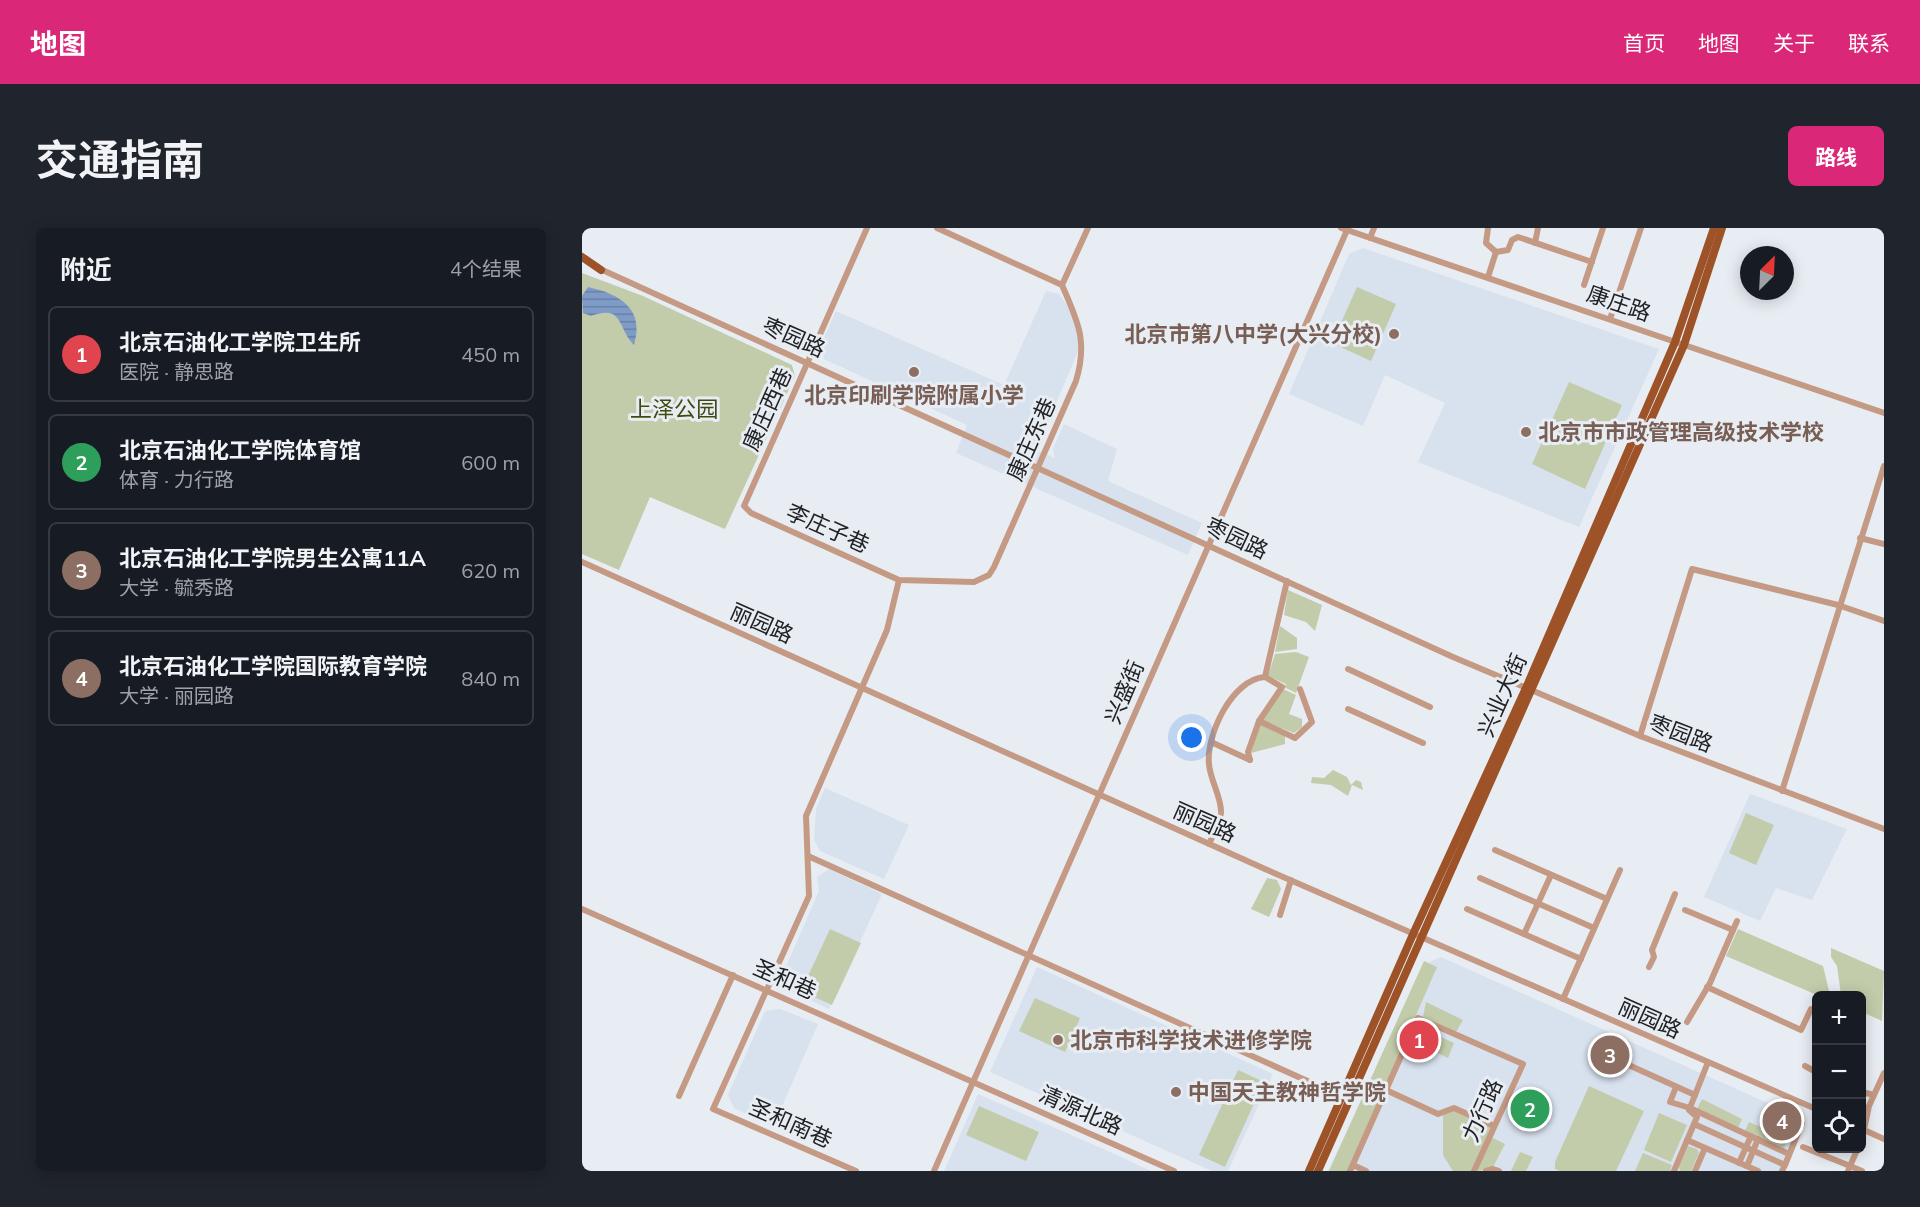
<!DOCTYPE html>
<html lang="zh">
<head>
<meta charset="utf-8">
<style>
	:root { --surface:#171b24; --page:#20242c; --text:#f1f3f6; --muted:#9ea1a6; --line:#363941; --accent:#db2777 }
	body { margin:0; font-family:Mulish,"Noto Sans SC",sans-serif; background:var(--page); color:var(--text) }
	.controls { position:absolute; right:18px; bottom:18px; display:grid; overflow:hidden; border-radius:9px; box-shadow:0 3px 15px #0003 }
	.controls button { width:54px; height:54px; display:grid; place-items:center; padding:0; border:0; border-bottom:2px solid var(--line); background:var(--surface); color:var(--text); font:30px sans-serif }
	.compass { position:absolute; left:1158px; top:18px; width:54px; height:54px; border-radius:50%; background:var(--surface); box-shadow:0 3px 15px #0003; rotate:24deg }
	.you { position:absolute; left:610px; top:510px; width:21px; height:21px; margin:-15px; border:4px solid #fff; border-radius:50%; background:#1a73e8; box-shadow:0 0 0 9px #1a73e833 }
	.badge { display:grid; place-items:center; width:39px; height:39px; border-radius:50%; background:var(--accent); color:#fff; font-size:20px; font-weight:700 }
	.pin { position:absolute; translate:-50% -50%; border:3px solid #fff; box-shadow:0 2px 6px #0006 }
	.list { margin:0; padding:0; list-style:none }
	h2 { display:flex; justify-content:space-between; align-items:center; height:78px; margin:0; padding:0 24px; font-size:26px }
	h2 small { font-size:20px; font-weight:400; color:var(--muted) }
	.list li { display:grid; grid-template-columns:39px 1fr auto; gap:18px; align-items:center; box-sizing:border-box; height:96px; margin:0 12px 12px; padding:0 12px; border:2px solid var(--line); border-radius:9px }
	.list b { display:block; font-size:22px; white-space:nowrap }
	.list p { margin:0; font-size:20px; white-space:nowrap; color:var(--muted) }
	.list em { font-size:20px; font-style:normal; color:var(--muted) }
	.icon { flex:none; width:33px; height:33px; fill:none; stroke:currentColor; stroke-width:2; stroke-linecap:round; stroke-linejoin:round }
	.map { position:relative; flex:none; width:1302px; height:943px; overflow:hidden; border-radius:9px }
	header { display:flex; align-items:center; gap:36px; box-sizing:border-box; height:84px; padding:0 30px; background:var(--accent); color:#fff }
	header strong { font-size:28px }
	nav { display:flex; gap:33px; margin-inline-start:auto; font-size:21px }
	.intro { display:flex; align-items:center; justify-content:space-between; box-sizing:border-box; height:144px; padding:0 36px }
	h1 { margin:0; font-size:42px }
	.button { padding:15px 27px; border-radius:9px; background:var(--accent); color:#fff; font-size:21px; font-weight:700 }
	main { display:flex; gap:36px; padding:0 36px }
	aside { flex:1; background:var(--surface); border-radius:9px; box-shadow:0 3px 15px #0003 }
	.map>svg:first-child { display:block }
</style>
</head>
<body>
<header>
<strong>地图</strong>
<nav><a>首页</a><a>地图</a><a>关于</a><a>联系</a></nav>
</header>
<div class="intro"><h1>交通指南</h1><a class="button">路线</a></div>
<main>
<aside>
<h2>附近<small>4个结果</small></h2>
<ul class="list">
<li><span class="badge" style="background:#e0444e">1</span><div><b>北京石油化工学院卫生所</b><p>医院 · 静思路</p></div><em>450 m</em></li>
<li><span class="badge" style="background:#2e9e5b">2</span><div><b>北京石油化工学院体育馆</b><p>体育 · 力行路</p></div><em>600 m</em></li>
<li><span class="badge" style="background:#8d6e63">3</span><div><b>北京石油化工学院男生公寓11A</b><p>大学 · 毓秀路</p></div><em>620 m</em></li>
<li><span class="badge" style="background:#8d6e63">4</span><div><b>北京石油化工学院国际教育学院</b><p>大学 · 丽园路</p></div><em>840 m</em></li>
</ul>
</aside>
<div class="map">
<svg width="1302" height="943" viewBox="0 0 1302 943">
	<defs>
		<pattern id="water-rules" width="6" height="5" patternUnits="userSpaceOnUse" patternTransform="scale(1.5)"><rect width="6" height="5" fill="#7f9cc8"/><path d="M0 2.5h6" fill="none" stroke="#687fa2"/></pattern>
	</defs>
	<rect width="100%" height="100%" fill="#e8edf3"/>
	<g fill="#d8e1ee">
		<path d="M781 20 1077 121 997 299 836 234 863 175 803 147 781 198 707 166 767 26Z"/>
		<path d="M464 63 477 66 497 95 501 112 454 222 473 230 471 221 482 196 535 221 526 253 620 295 606 327 374 225 385 197 242 131 239 116 254 83 422 157Z"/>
		<path d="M243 560 327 597 302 651 238 623 232 612 234 581Z"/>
		<path d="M1168 566 1265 601 1230 672 1194 660 1178 693 1122 669Z"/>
		<path d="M247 641 300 666 247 781 202 760 199 750 237 663 235 649Z"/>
		<path d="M859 729 1224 892 1202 943H746L843 736Z"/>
		<path d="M455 739 691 846 646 943H630L408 844Z"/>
		<path d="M198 781 236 796 191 899 152 880 146 867 183 783Z"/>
		<path d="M396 866 528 924 569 943H362Z"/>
	</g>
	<g fill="#c2ccaa">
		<path d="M0 45 61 68 210 137 213 148 143 301 68 269 37 342 0 326Z"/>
		<path d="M775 59 814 76 789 133 750 115Z"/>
		<path d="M987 154 1040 177 1003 261 950 236Z"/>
		<path d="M706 362 740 377 733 403 724 394 702 387Z"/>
		<path d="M698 398 715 410V421L693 424Z"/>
		<path d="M714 424 727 429 714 465 702 459 704 456 686 448 693 426Z"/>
		<path d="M701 461 714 467 707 486 720 491V499L712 505 679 492Z"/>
		<path d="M677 496 703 507V516L669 525Z"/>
		<path d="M751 542 765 549 769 557 774 552 779 554 781 562 770 557 766 568 749 557 729 555 730 549 742 550Z"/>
		<path d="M1164 585 1192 597 1174 637 1147 625Z"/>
		<path d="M685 650 695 652 699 661 687 689 669 681Z"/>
		<path d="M248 701 279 715 250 777 219 763Z"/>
		<path d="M1156 701 1241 738 1248 767H1235L1144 728Z"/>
		<path d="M1249 720 1302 743 1300 793 1280 784V768L1259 767 1255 738 1249 729Z"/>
		<path d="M842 733 855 739 766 943H747Z"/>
		<path d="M453 770 498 790 483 824 437 803Z"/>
		<path d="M844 774 881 792 874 804 841 789Z"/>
		<path d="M852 806 872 815 866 830 845 820Z"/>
		<path d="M656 842 682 854 643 939 617 927Z"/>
		<path d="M1007 858 1062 883 1034 943H978L973 941V934Z"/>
		<path d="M1120 871 1160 891 1155 902 1114 883Z"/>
		<path d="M397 878 457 904 444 933 384 907Z"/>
		<path d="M872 883 909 899 889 943H871L861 927V887Z"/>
		<path d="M1077 885 1105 897 1089 934 1062 922Z"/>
		<path d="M1167 894 1206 911 1202 920 1163 903Z"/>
		<path d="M909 909 923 916 911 939 897 943 895 941Z"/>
		<path d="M1106 918 1115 921 1117 925 1109 943H1098L1097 939Z"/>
		<path d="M938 924 951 929 944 943H929Z"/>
		<path d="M1061 925 1090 937 1088 943H1053Z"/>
	</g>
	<path fill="url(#water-rules)" d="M6 59C38 66 63 81 52 117 35 100 42 76 9 88L1 85 0 68Z"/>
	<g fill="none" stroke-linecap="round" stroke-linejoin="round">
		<g stroke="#c59a84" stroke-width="6">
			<path d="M285 0 162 278 169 285 317 352 392 354 407 347 412 339 494 153C506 113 496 94 480 57L506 0"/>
			<path d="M355 0 480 57"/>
			<path d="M759 0 1302 185"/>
			<path d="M906 0 904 15 914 24 926 22 930 12 936 9 1010 34"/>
			<path d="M788 10 792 0"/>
			<path d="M953 15 956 0"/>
			<path d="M16 40 871 429 1058 508 1302 601"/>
			<path d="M906 49 914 24"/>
			<path d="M1002 57 1021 0"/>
			<path d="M1028 91 1059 0"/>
			<path d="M1278 310 1302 316"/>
			<path d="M0 334 683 641 1234 881"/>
			<path d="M766 441 848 479"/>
			<path d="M766 481 841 515"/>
			<path d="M677 493 700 459 683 449"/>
			<path d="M1058 508 1110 341 1256 377 1302 393"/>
			<path d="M629 514 668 532"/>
			<path d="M668 532 666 524 677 493 713 510 730 494 718 461"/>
			<path d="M1200 563 1302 238"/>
			<path d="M627 616C631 607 638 595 639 585 640 570 628 552 627 536 624 507 650 451 683 449L705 353"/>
			<path d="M913 622 1025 671"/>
			<path d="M226 628 761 869"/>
			<path d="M969 647 942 706 999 731"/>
			<path d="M898 650 1012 700"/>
			<path d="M0 681 592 943"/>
			<path d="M885 681 942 706"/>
			<path d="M1103 682 1151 702"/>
			<path d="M698 687 709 652"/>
			<path d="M1067 739 1072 729 1070 722 1093 666"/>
			<path d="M1125 759 1219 802 1229 781"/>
			<path d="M981 771 1038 642"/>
			<path d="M1105 794 1128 755 1155 693"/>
			<path d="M1020 825 1113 867 1126 834"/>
			<path d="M1223 838 1234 844"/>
			<path d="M1094 859 1088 874 1108 880 1207 926"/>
			<path d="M804 862 856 886 872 880 912 898"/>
			<path d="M1280 864 1292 867"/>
			<path d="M97 868 151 747"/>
			<path d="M1112 896 1203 937 1200 943"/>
			<path d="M1280 901 1302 911"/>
			<path d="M1280 911 1287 878 1302 845"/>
			<path d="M1105 912 1176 943"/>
			<path d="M1221 919 1268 938 1266 943"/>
			<path d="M1276 920 1268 938 1280 943"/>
			<path d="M1157 935 1169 908"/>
			<path d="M771 937 784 943"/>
			<path d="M1203 937 1220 895"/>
			<path d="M1165 938 1176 911"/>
			<path d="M274 943 131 881 227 668 224 588 305 402 317 352"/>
			<path d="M352 943 766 0"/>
			<path d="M768 943 836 790 941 836 892 943"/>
			<path d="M904 943 911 941 917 943"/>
			<path d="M1092 943 1115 889 1107 882 1113 867"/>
			<path d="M1113 943 1123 920"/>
		</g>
		<g stroke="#9d5327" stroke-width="8">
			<path d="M0 29 19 42"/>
			<path d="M727 943 832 704 944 460 1093 114 1132 0"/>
			<path d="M736 943 1102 117 1140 0"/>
		</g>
	</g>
	<g fill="#8d6e63" stroke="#e8edf3" stroke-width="2">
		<circle cx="812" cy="106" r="6"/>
		<circle cx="332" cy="144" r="6"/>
		<circle cx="944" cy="204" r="6"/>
		<circle cx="476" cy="812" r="6"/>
		<circle cx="594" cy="864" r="6"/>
	</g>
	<g text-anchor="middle" stroke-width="6" stroke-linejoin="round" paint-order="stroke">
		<g font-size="22" fill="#212225" stroke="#e8edf3">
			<text transform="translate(1037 75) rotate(19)" y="8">康庄路</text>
			<text transform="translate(212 109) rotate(24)" y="8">枣园路</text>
			<text transform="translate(185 181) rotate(-66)" y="8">康庄西巷</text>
			<text transform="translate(449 211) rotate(-66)" y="8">康庄东巷</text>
			<text transform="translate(246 300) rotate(24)" y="8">李庄子巷</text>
			<text transform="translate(655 310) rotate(25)" y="8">枣园路</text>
			<text transform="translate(180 395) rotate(24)" y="8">丽园路</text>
			<text transform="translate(542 464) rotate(-67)" y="8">兴盛街</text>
			<text transform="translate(920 467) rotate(-66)" y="8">兴业大街</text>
			<text transform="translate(1099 505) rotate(21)" y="8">枣园路</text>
			<text transform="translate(623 594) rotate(24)" y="8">丽园路</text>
			<text transform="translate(203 751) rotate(24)" y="8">圣和巷</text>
			<text transform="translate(1068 790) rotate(24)" y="8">丽园路</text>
			<text transform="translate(499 882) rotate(24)" y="8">清源北路</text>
			<text transform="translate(900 882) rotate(-66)" y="8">力行路</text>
			<text transform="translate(209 895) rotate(24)" y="8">圣和南巷</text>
		</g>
		<g font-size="22" font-weight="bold" fill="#785e54" stroke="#e8edf3" text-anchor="start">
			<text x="800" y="114" text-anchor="end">北京市第八中学(大兴分校)</text>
			<text x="332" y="175" text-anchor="middle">北京印刷学院附属小学</text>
			<text x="956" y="212">北京市市政管理高级技术学校</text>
			<text x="488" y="820">北京市科学技术进修学院</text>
			<text x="606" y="872">中国天主教神哲学院</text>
		</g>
		<g font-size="22" fill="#3e4a0f" stroke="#e8edf3">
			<text x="92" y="189">上泽公园</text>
		</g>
	</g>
</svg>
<div class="controls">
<button>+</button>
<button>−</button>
<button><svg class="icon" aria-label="locate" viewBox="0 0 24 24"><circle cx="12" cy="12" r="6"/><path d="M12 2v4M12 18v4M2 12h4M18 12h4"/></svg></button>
</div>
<svg class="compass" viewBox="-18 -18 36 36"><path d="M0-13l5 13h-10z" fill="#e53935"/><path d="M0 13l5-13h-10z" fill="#9ea1a6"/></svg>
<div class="you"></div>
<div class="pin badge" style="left:837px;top:812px;background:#e0444e">1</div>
<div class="pin badge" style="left:948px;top:881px;background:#2e9e5b">2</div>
<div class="pin badge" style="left:1028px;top:827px;background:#8d6e63">3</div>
<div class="pin badge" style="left:1200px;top:893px;background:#8d6e63">4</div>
</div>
</main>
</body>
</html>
